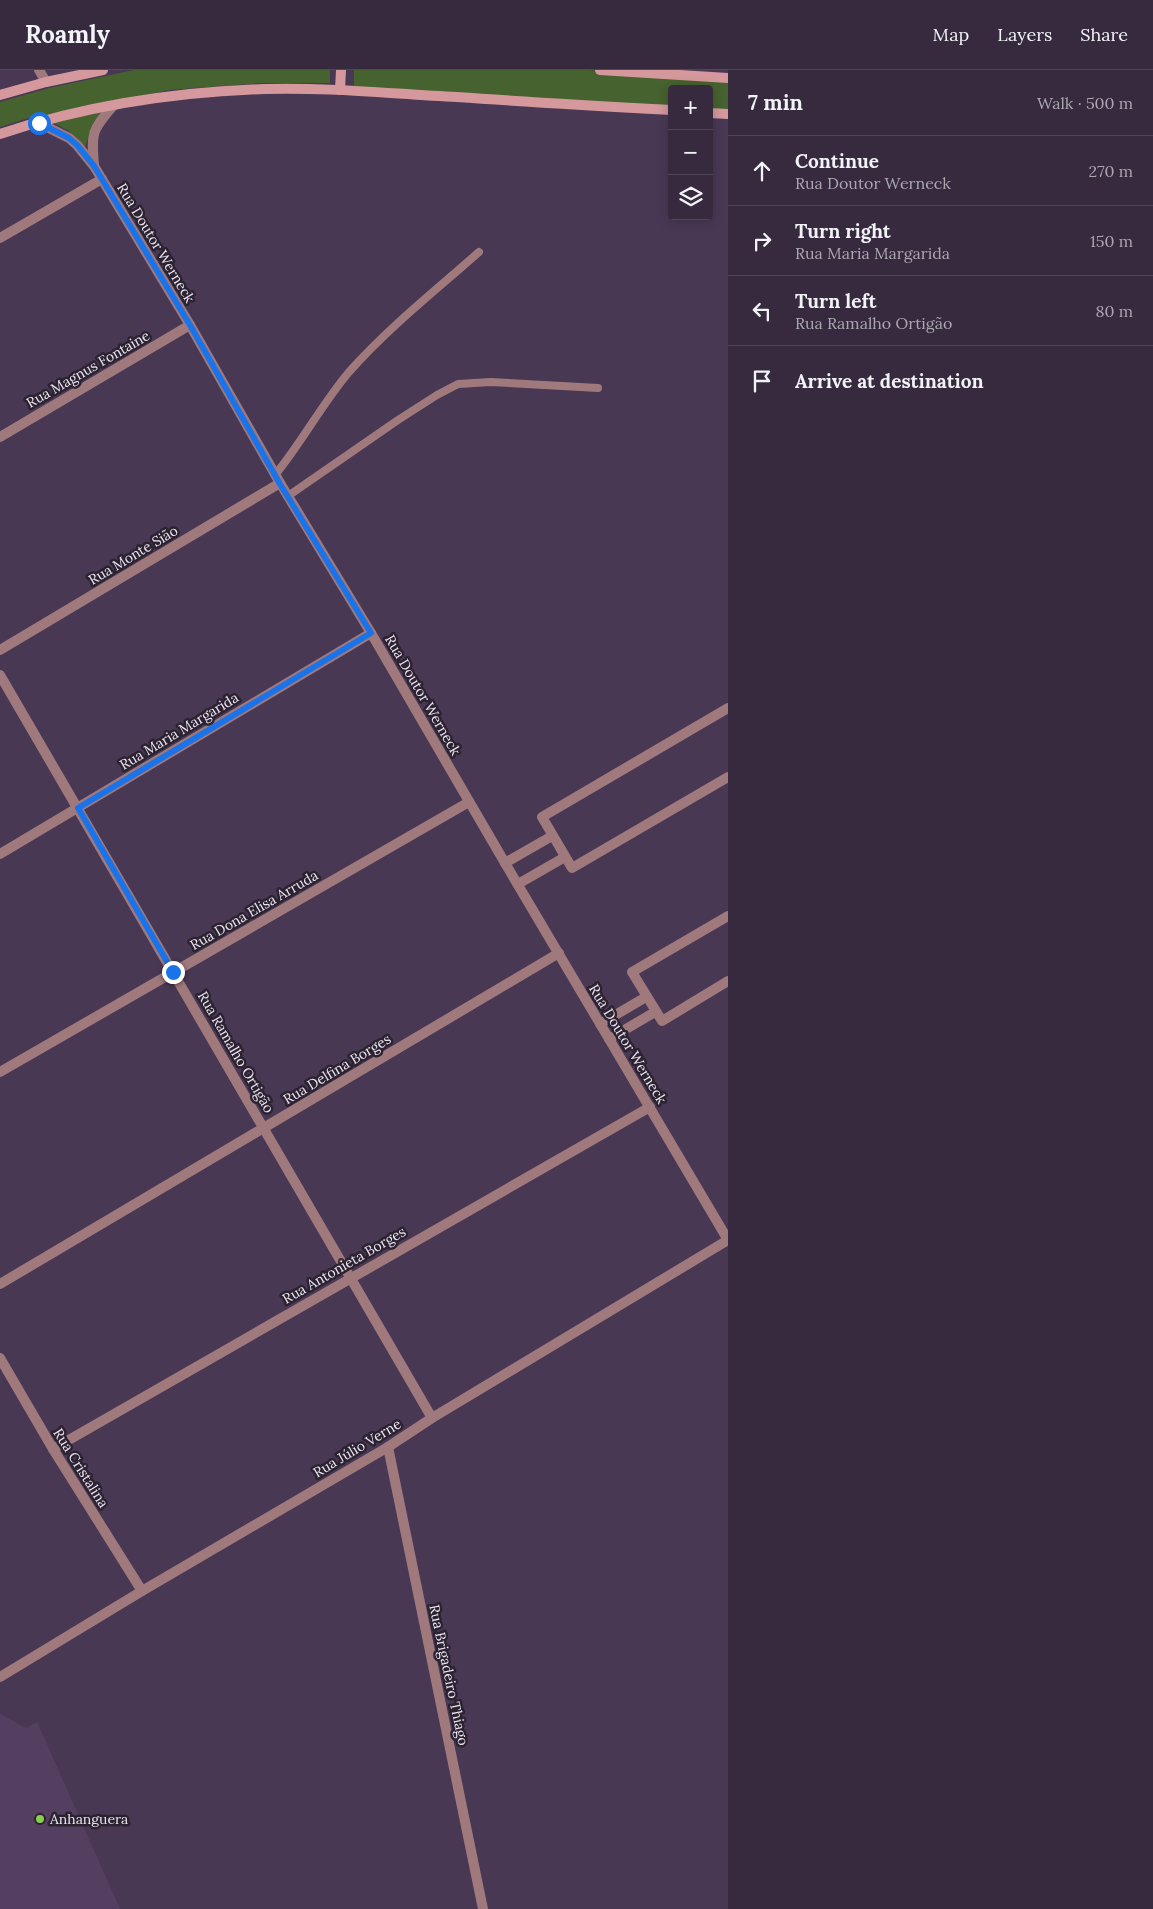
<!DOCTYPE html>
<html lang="en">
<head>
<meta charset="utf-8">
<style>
	:root { --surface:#372a3f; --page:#42364a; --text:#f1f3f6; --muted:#aaa7b0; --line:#514659 }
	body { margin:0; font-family:Lora,serif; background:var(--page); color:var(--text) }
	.controls { position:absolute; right:15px; top:15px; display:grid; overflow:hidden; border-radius:5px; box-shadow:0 2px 12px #0003 }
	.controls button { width:45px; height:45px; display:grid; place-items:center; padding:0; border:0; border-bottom:1px solid var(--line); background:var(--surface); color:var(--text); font:25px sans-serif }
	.stop { position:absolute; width:15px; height:15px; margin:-11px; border:4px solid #1a73e8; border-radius:50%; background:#fff }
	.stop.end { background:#1a73e8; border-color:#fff; box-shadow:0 1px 5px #0008 }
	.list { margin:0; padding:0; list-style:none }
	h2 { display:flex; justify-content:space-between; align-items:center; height:65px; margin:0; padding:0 20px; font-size:21px }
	h2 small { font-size:16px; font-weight:400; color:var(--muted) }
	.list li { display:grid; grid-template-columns:32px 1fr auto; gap:15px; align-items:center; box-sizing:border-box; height:70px; padding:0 20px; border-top:1px solid var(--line) }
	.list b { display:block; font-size:19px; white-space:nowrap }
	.list p { margin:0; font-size:16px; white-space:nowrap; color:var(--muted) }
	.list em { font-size:16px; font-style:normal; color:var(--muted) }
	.icon { flex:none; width:28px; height:28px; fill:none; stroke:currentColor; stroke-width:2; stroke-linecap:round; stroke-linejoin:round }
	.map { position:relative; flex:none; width:728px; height:1839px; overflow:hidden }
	header { display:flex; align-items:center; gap:30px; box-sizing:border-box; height:70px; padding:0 25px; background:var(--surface); border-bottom:1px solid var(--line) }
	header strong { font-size:24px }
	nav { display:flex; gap:28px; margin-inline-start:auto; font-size:18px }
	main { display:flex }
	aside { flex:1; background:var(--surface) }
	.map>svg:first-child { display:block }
</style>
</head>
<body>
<header>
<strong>Roamly</strong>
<nav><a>Map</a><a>Layers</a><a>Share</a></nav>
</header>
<main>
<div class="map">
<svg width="728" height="1839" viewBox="0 0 728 1839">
	<rect width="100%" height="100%" fill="#493854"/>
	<path fill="#553f61" d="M0 1644 26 1658 37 1652 120 1839H0Z"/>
	<g fill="#46622e">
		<path d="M134 0H330V13H261L170 20 113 31 92 55 85 78 69 61 38 45 0 57V32L49 18Z"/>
		<path d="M354 0H587L728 9V43L709 42V19H672V39L354 20Z"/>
	</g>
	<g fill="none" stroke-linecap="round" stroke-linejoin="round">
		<g stroke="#a0797c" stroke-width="8">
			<path d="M275 405C302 372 322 334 349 302 388 258 435 221 479 182"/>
			<path d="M288 426 398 350 437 325 458 314 491 312 598 318"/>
		</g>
		<g stroke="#a0797c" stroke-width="10">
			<path d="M39 0 46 12"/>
			<path d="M39 53 69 68 77 75 94 96 190 255 280 413 371 563 505 793 728 1170"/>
			<path d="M94 95C91 63 92 60 113 36"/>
			<path d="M0 168 102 109"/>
			<path d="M0 367 190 255"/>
			<path d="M0 580 280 413"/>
			<path d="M0 605 432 1348"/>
			<path d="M728 638 542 747 572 798 728 707"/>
			<path d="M0 784 371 563"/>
			<path d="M505 793 552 766"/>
			<path d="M518 814 565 787"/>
			<path d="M728 846 632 902 662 951 728 911"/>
			<path d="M600 954 646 927"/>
			<path d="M609 969 655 942"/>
			<path d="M0 1002 469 732"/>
			<path d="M0 1214 559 883"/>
			<path d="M0 1288 53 1379 142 1521"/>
			<path d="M388 1377 483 1839"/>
			<path d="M53 1379 650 1037"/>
		</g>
		<path stroke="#a0797c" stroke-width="10" d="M0 1607 142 1521 388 1377 432 1348 728 1170"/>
		<g stroke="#d5989d" stroke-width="10">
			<path d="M600 0 728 8"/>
			<path d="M340 20 341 0"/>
			<path d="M0 25 46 12 103 0"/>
			<path d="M709 43 728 44"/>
			<path d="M0 64C84 36 175 22 264 19 328 17 393 24 457 27 528 32 600 36 672 40"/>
		</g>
	</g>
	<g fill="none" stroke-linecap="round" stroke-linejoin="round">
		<path stroke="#1a73e8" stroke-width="6" d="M39 53 69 68 77 75 94 96 190 255 280 414 371 563 78 738 173 902"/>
	</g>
	<circle fill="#89cf49" stroke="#2b2330" stroke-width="2" cx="40" cy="1749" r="5"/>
	<g text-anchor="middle" stroke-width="5" stroke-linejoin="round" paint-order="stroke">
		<g font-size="14" fill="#eee4f5" stroke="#2b2330">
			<text transform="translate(156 173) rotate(59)" y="5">Rua Doutor Werneck</text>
			<text transform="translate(88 299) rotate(-30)" y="5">Rua Magnus Fontaine</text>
			<text transform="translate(133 485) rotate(-31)" y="5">Rua Monte Sião</text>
			<text transform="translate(423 625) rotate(60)" y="5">Rua Doutor Werneck</text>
			<text transform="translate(179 661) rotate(-31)" y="5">Rua Maria Margarida</text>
			<text transform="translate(254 840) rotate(-30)" y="5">Rua Dona Elisa Arruda</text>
			<text transform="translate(628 974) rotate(59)" y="5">Rua Doutor Werneck</text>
			<text transform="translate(236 982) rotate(60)" y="5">Rua Ramalho Ortigão</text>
			<text transform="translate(337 999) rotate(-31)" y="5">Rua Delfina Borges</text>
			<text transform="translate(344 1195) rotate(-30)" y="5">Rua Antonieta Borges</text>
			<text transform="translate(357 1378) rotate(-31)" y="5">Rua Júlio Verne</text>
			<text transform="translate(81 1398) rotate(58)" y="5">Rua Cristalina</text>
			<text transform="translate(449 1605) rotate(78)" y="5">Rua Brigadeiro Thiago</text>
		</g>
		<g font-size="14" fill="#eee4f5" stroke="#2b2330" text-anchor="start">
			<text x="50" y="1754">Anhanguera</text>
		</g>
	</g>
</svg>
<div class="controls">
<button>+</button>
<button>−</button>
<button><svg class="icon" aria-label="layers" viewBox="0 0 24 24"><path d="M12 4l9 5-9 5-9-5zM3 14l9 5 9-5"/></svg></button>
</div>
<div class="stop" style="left:39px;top:53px"></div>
<div class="stop end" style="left:173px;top:902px"></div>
</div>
<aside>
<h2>7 min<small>Walk · 500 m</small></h2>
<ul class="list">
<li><svg class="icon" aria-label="ahead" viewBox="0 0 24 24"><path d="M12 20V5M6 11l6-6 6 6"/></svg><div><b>Continue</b><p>Rua Doutor Werneck</p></div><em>270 m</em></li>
<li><svg class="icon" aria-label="right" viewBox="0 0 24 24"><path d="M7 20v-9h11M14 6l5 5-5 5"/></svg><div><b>Turn right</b><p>Rua Maria Margarida</p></div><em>150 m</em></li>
<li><svg class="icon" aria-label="left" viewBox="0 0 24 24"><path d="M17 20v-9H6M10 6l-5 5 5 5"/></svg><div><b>Turn left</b><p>Rua Ramalho Ortigão</p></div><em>80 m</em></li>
<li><svg class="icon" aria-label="arrive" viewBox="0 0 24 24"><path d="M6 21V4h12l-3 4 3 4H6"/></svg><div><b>Arrive at destination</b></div></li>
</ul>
</aside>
</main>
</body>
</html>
